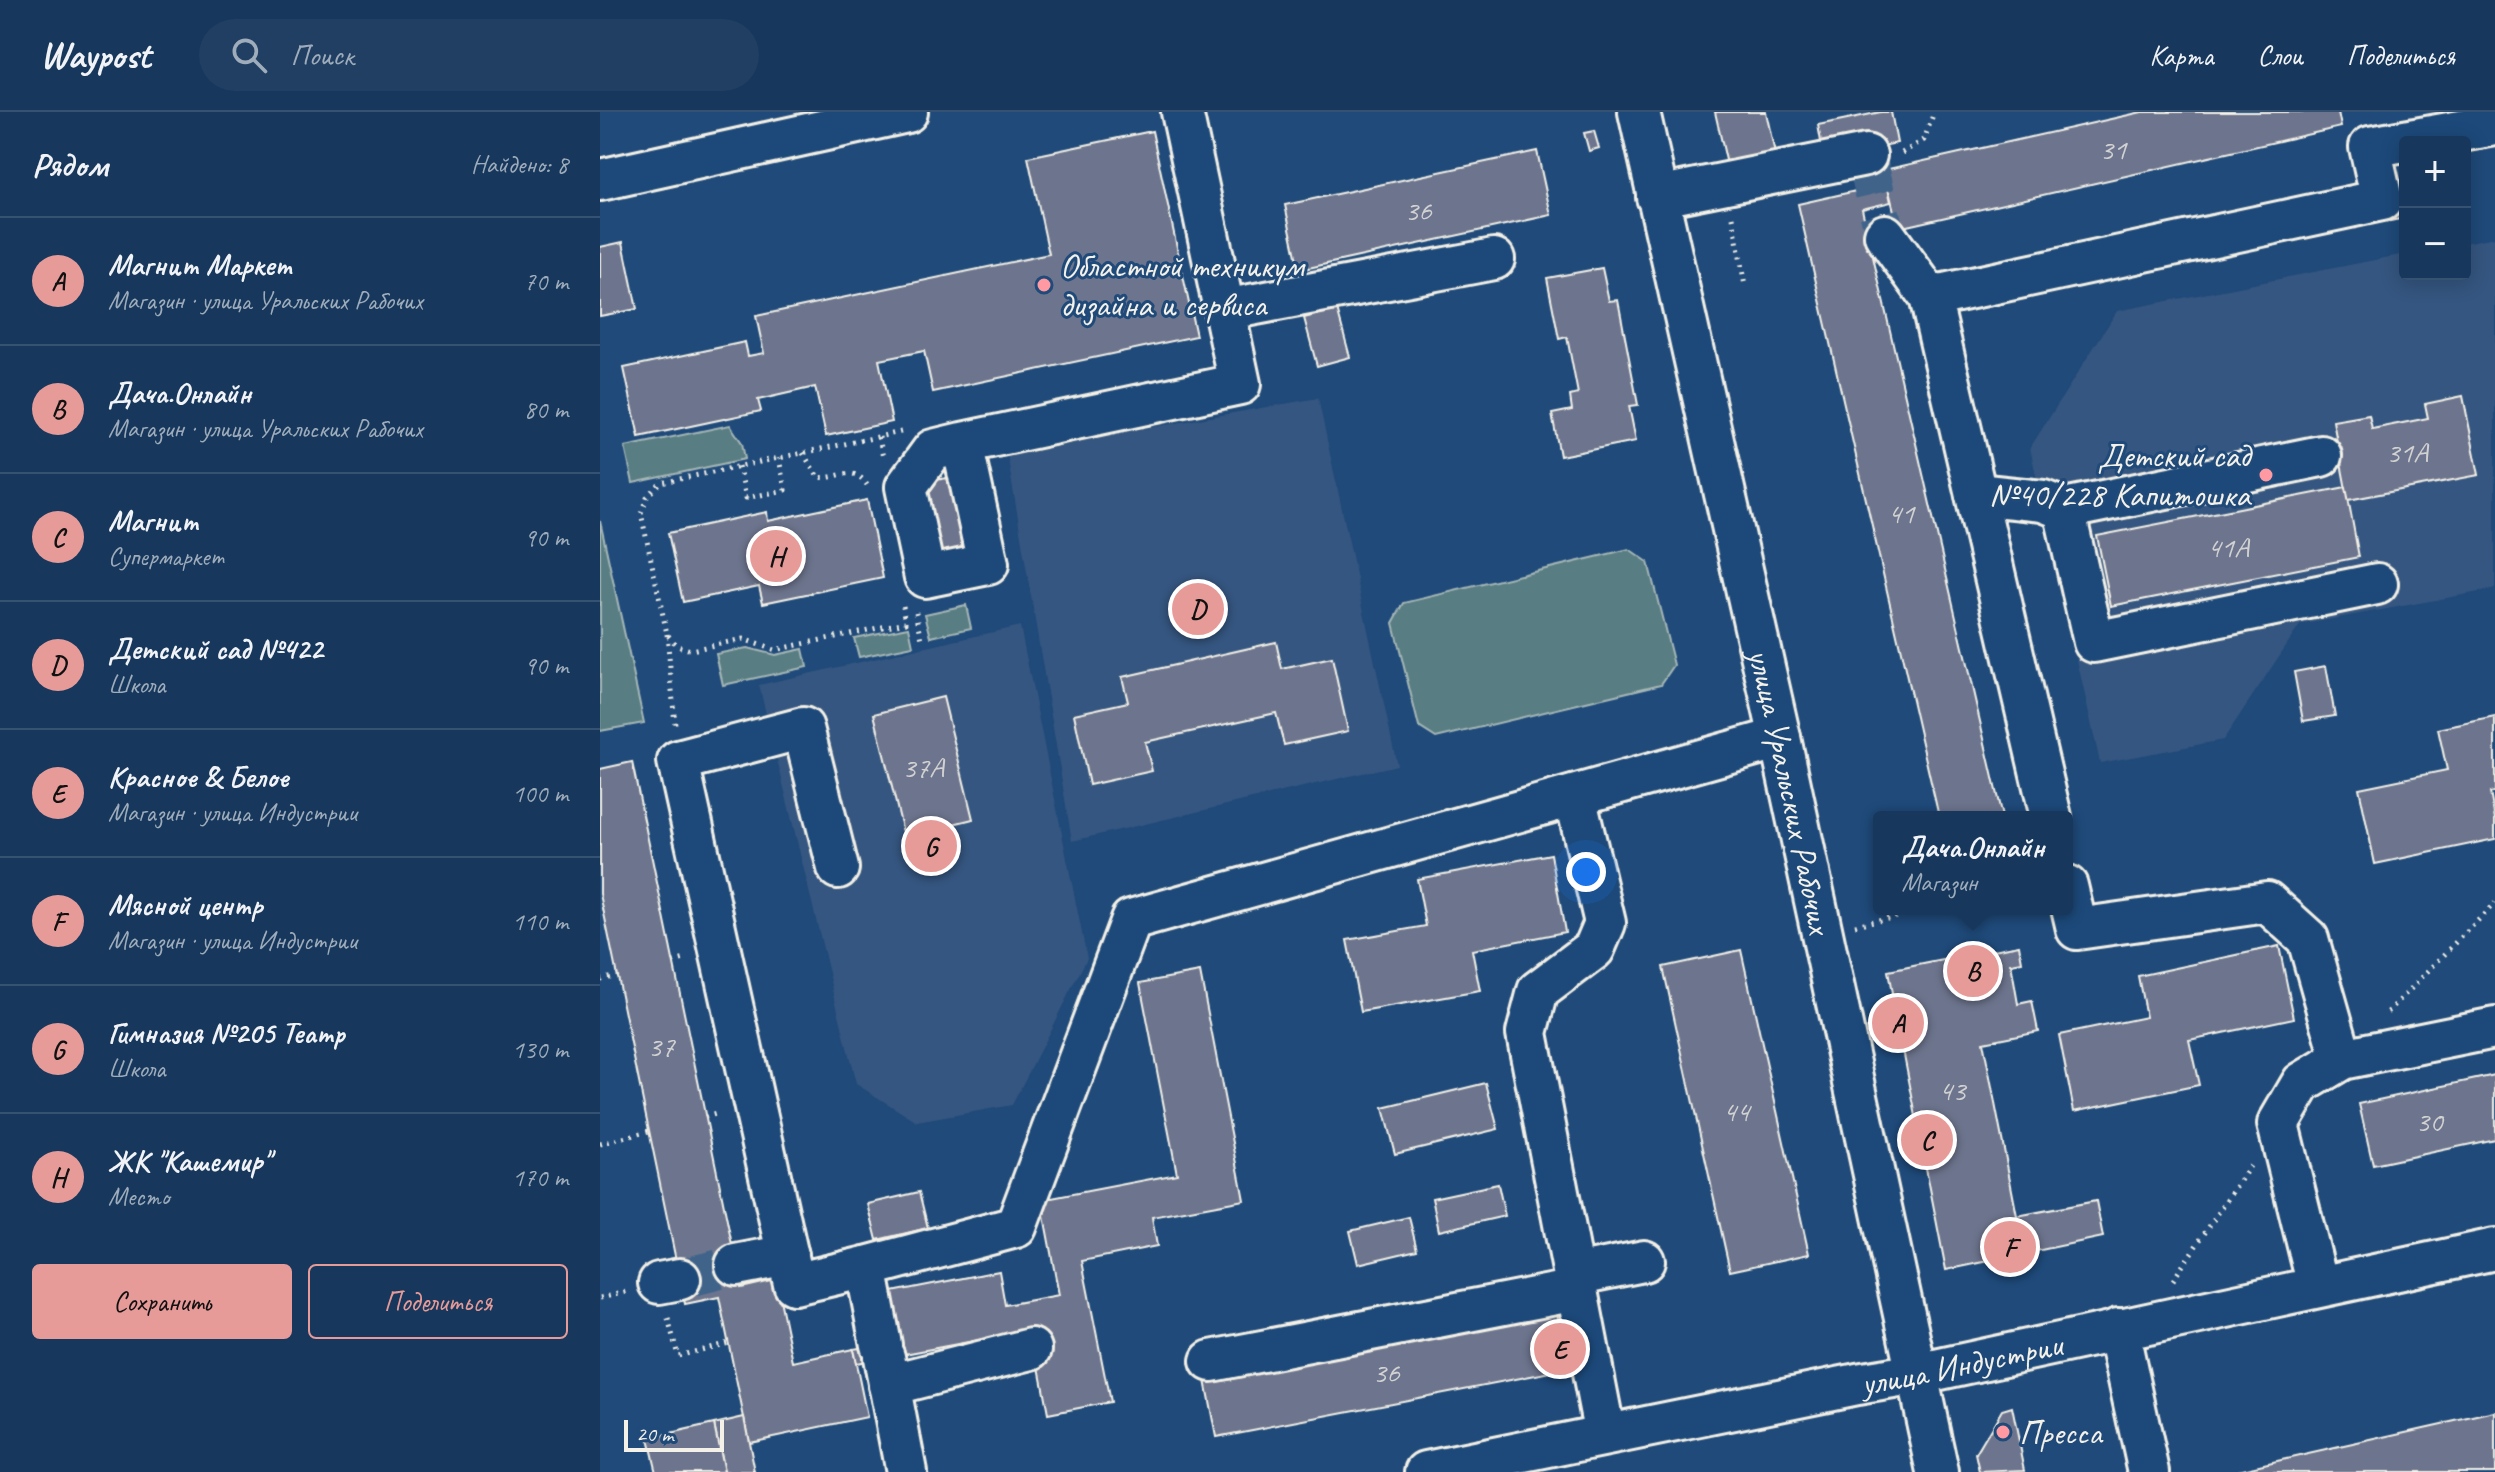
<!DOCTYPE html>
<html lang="ru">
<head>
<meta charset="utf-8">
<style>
	:root { --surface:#17385c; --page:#203f62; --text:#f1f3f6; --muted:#9eacbb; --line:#365272; --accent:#e69b98 }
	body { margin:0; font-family:Caveat,sans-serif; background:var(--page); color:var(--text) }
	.controls { position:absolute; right:24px; top:24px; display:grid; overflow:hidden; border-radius:8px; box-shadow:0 4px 20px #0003 }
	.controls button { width:72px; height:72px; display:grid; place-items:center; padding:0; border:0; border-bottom:2px solid var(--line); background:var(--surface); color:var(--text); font:40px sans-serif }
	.scale { position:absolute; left:24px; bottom:20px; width:100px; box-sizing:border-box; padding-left:8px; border:4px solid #f4f1e8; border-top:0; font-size:22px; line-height:28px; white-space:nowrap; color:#f4f1e8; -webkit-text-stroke:6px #1f4a7a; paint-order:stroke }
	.you { position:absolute; left:986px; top:760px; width:28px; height:28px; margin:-20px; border:6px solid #fff; border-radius:50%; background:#1a73e8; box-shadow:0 0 0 12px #1a73e833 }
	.badge { display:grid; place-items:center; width:52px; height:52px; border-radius:50%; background:var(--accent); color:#111; font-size:26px; font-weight:700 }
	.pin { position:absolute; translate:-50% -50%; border:4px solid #fff; box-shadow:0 2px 8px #0006 }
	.popup { position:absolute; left:1273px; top:699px; width:200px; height:104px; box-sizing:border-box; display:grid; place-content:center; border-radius:8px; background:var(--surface); filter:drop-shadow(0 2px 6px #0005); font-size:26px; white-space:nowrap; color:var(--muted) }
	.popup b { font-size:30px; color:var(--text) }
	.popup::after { content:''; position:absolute; left:50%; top:100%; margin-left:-16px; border:16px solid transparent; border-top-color:var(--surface) }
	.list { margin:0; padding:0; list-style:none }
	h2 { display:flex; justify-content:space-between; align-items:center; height:104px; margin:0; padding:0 32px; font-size:34px }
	h2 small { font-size:26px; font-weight:400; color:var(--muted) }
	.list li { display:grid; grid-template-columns:52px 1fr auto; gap:24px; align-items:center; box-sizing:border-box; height:128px; padding:0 32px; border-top:2px solid var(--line) }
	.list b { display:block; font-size:30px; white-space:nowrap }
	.list p { margin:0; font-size:26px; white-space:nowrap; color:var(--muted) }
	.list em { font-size:26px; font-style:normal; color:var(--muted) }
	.actions { display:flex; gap:16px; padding:24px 32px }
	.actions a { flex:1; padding:18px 0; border:2px solid var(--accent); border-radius:8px; text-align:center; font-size:28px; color:var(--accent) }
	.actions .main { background:var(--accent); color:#111 }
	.icon { flex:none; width:44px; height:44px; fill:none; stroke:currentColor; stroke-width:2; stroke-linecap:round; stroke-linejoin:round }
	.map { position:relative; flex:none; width:1895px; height:1360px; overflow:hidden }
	header { display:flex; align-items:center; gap:48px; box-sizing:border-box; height:112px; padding:0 40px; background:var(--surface); border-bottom:2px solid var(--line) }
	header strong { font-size:38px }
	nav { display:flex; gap:44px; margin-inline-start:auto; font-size:28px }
	.search { width:560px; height:72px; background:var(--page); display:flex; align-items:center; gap:20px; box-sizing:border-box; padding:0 28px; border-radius:44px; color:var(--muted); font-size:30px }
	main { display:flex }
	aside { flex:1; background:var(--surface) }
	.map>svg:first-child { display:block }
</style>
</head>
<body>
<header>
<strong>Waypost</strong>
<div class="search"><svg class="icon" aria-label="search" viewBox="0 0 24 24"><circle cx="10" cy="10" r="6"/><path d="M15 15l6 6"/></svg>Поиск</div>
<nav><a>Карта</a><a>Слои</a><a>Поделиться</a></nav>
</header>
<main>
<aside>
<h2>Рядом<small>Найдено: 8</small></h2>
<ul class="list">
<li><span class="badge">A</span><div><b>Магнит Маркет</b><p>Магазин · улица Уральских Рабочих</p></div><em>70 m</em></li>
<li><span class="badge">B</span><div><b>Дача.Онлайн</b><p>Магазин · улица Уральских Рабочих</p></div><em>80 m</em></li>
<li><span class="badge">C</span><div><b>Магнит</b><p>Супермаркет</p></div><em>90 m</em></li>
<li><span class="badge">D</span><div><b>Детский сад №422</b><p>Школа</p></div><em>90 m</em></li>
<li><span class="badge">E</span><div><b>Красное &amp; Белое</b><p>Магазин · улица Индустрии</p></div><em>100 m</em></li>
<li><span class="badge">F</span><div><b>Мясной центр</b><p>Магазин · улица Индустрии</p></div><em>110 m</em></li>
<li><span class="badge">G</span><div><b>Гимназия №205 Театр</b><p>Школа</p></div><em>130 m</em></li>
<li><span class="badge">H</span><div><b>ЖК &quot;Кашемир&quot;</b><p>Место</p></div><em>170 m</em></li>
</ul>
<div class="actions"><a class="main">Сохранить</a><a>Поделиться</a></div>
</aside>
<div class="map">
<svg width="1895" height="1360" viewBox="0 0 1895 1360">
	<rect width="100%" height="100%" fill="#1f4a7a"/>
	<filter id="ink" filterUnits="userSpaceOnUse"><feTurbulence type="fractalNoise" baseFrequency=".0125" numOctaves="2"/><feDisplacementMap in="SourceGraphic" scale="16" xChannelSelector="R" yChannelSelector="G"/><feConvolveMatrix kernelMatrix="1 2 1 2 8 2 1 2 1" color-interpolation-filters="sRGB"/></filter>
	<g filter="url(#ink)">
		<g fill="#365780">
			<path d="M1895 125V477L1700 513 1623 628 1500 651 1430 336 1517 199 1805 142V162H1865V131Z"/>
			<path d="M718 286 797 653 472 729 407 341Z"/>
			<path d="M420 514 487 846 412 993 317 1010 256 972 159 573Z"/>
		</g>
		<g fill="#587d83" stroke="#a6b7b6" stroke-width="2">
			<path d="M130 313 142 331 145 347 33 371 25 335Z"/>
			<path d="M0 409 44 611 0 619Z"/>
			<path d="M1029 437 1048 450 1074 553 1061 572 836 626 819 615 793 511 804 491Z"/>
			<path d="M366 493 371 516 331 525 325 502Z"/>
			<path d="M309 515 313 534 259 545 254 526Z"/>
			<path d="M147 536 175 543 203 537 207 555 123 573 116 542Z"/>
		</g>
		<g fill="#6d758e" stroke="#f4f1e8" stroke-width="2">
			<path d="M1115 0H1166L1176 46 1128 57Z"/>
			<path d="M1281 0H1291L1297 31 1224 46 1218 13Z"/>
			<path d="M1542 0H1738L1741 15 1298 116 1284 58Z"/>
			<path d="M552 19 596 224 333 280 324 239 279 248 292 310 226 324 215 275 158 288 161 299 39 325 24 256 145 230 148 244 164 241 156 204 449 142 428 45Z"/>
			<path d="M994 19 999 36 989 39 984 21Z"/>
			<path d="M937 39 951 103 699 158 685 93Z"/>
			<path d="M1287 72 1291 90 1262 97 1402 705H1339L1198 92Z"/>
			<path d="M1805 72V106L1790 109 1783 77Z"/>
			<path d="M23 130 37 197 0 204V135Z"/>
			<path d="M1002 156 1009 189 1018 188 1038 293 1029 294 1036 329 960 344 952 302 972 298 970 284 978 282 967 225 959 227 947 166Z"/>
			<path d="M737 197 750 245 717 254 704 206Z"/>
			<path d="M1863 284 1879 363 1748 388 1733 309 1769 303 1772 317 1828 306 1825 292Z"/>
			<path d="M352 365 367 436 340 441 326 370Z"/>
			<path d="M1746 375 1759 445 1511 494 1497 424Z"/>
			<path d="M267 388 283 466 163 491 159 474 83 490 68 421 167 400 168 409Z"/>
			<path d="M676 530 682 557 732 546 748 619 684 633 676 601 545 630 552 659 489 673 474 602 528 590 522 565Z"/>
			<path d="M1726 554 1735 604 1703 609 1694 560Z"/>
			<path d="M343 585 373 707 304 724 274 602Z"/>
			<path d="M1895 605V680L1890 681 1895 707V727L1775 752 1759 676 1847 658 1838 617Z"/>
			<path d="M32 650 141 1176 176 1168 193 1250 253 1237 267 1305 149 1330 119 1185 85 1192 0 782V657Z"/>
			<path d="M951 742 965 820 872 838 880 879 761 900 747 828 826 814 817 767Z"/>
			<path d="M1419 833 1422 850 1411 852 1418 892 1432 889 1438 919 1383 930 1417 1104 1496 1089 1503 1125 1346 1158 1326 1056 1308 1043 1320 1025 1300 922 1282 911 1294 893 1288 859Z"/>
			<path d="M1679 834 1694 906 1589 928 1599 973 1474 999 1459 923 1546 905 1538 864Z"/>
			<path d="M1141 838 1209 1142 1130 1159 1063 855Z"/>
			<path d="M600 860 644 1088 552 1105 557 1134 482 1149 510 1290 448 1302 432 1218 299 1243 287 1181 399 1159 405 1193 459 1183 441 1088 577 1062 540 871Z"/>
			<path d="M1895 963V1027L1773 1053 1759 992Z"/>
			<path d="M886 971 898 1017 795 1042 783 996Z"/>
			<path d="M898 1072 905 1104 839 1119 832 1086Z"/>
			<path d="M319 1080 328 1116 277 1128 268 1092Z"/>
			<path d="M809 1105 817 1138 758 1152 750 1119Z"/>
			<path d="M956 1196 967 1257 616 1325 604 1263Z"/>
			<path d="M297 1230 299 1243 256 1251 253 1237Z"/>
			<path d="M1412 1295 1425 1358 1380 1360 1376 1342 1402 1298Z"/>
			<path d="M1895 1300V1360H1628Z"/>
			<path d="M144 1305 155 1360H124L114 1312Z"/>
			<path d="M114 1312 124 1360H56L48 1327Z"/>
		</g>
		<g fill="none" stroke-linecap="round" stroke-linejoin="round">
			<g stroke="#3f638a" stroke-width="40" stroke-dasharray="40 20" stroke-linecap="butt">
				<path d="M1266 43 1285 123"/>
				<path d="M80 1167 136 1153"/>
			</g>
			<g stroke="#f4f1e8" stroke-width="46">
				<g id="minor">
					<path id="s1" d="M1039 0 1180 626 1338 1360"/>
					<path d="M0 68 307 0"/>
					<path d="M1057 85 1266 43"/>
					<path d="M1285 123 1330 185"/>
					<path d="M624 198 894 147"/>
					<path d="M362 331 388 452 325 465 306 375 333 338 362 331 640 272 582 0"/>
					<path d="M1376 382 1443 389 1464 397 1721 344"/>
					<path d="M1464 397 1494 530 1777 472"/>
					<path d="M975 684 1005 811 994 837 938 879 927 921 1005 1323"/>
					<path d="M1451 705 1330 185 1782 88 1770 35 1895 13"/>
					<path d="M238 756 203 616 78 649 194 1172 266 1155"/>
					<path d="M1467 774 1477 817 1667 790 1708 827 1742 947"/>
					<path d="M136 1153 188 1143"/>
					<path d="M974 1163 1044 1149"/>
					<path d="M59 1171 80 1167"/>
					<path d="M1718 1174 1678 1012 1702 971 1742 947 1895 916"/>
					<path d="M1518 1217 1549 1360"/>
					<path d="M281 1233 266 1155 416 1115 531 808 1180 626"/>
					<path d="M284 1245 306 1360"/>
					<path d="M611 1249 976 1178"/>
					<path d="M289 1273 431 1237"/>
					<path id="s2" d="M826 1360 1257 1272 1317 1262 1895 1137"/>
				</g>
			</g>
			<g stroke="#f4f1e8" stroke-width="5" stroke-dasharray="2 6" stroke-linecap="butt">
				<path d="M1302 41 1324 28 1334 0"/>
				<path d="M1133 105 1145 174"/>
				<path d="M301 320 61 371 47 385 41 401 67 522 77 534 91 538 143 527 174 538 306 510 303 494"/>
				<path d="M279 325 283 346"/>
				<path d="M203 341 218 365C238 369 253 349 269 376"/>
				<path d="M139 354 146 386 185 378 179 346"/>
				<path d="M316 500 322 527"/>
				<path d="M67 522 75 612"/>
				<path d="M1255 813 1329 797"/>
				<path d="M73 850 85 847"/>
				<path d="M0 867 17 863"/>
				<path d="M1788 900 1895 791"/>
				<path d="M105 1005 120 1001"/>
				<path d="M0 1032 49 1019"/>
				<path d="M1573 1168 1650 1054"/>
				<path d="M0 1186 26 1180"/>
				<path d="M68 1206 78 1244 129 1231"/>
			</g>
			<use href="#minor" stroke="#1f4a7a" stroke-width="40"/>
		</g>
	</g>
	<g fill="#ff9aa2" stroke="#1f4a7a" stroke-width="3">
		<circle cx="444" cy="173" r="8"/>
		<circle cx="1666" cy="363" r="8"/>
		<circle cx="1403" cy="1320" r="8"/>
	</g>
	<g text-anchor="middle" stroke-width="6" stroke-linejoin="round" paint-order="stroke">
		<g font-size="30" fill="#d2d2d2">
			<text x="1513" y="47">31</text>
			<text x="818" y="108">36</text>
			<text x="1807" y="350">31А</text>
			<text x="1301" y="411">41</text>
			<text x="1628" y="445">41А</text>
			<text x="323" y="665">37А</text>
			<text x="61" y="944">37</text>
			<text x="1352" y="988">43</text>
			<text x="1136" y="1009">44</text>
			<text x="1829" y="1019">30</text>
			<text x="786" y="1270">36</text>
		</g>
		<g font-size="34" fill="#f4f1e8" stroke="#1f4a7a" text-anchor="start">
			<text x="460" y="165">Областной техникум<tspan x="460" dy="39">дизайна и сервиса</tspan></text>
			<text x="1650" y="355" text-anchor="end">Детский сад<tspan x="1650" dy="39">№40/228 Капитошка</tspan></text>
			<text x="1419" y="1332">Пресса</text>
		</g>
		<g font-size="34" fill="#f4f1e8" stroke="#1f4a7a">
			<text dy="12" stroke="none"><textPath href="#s1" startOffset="696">улица Уральских Рабочих</textPath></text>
			<text dy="12" stroke="none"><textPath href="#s2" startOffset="546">улица Индустрии</textPath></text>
		</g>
	</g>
</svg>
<div class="controls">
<button>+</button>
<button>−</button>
</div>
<div class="scale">20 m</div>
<div class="you"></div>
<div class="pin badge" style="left:1298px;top:911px">A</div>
<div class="pin badge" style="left:1373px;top:859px">B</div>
<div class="popup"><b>Дача.Онлайн</b>Магазин</div>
<div class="pin badge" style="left:1327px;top:1028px">C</div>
<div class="pin badge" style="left:598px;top:497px">D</div>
<div class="pin badge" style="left:960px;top:1237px">E</div>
<div class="pin badge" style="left:1410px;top:1135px">F</div>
<div class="pin badge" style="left:331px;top:734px">G</div>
<div class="pin badge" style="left:176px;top:444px">H</div>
</div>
</main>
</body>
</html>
